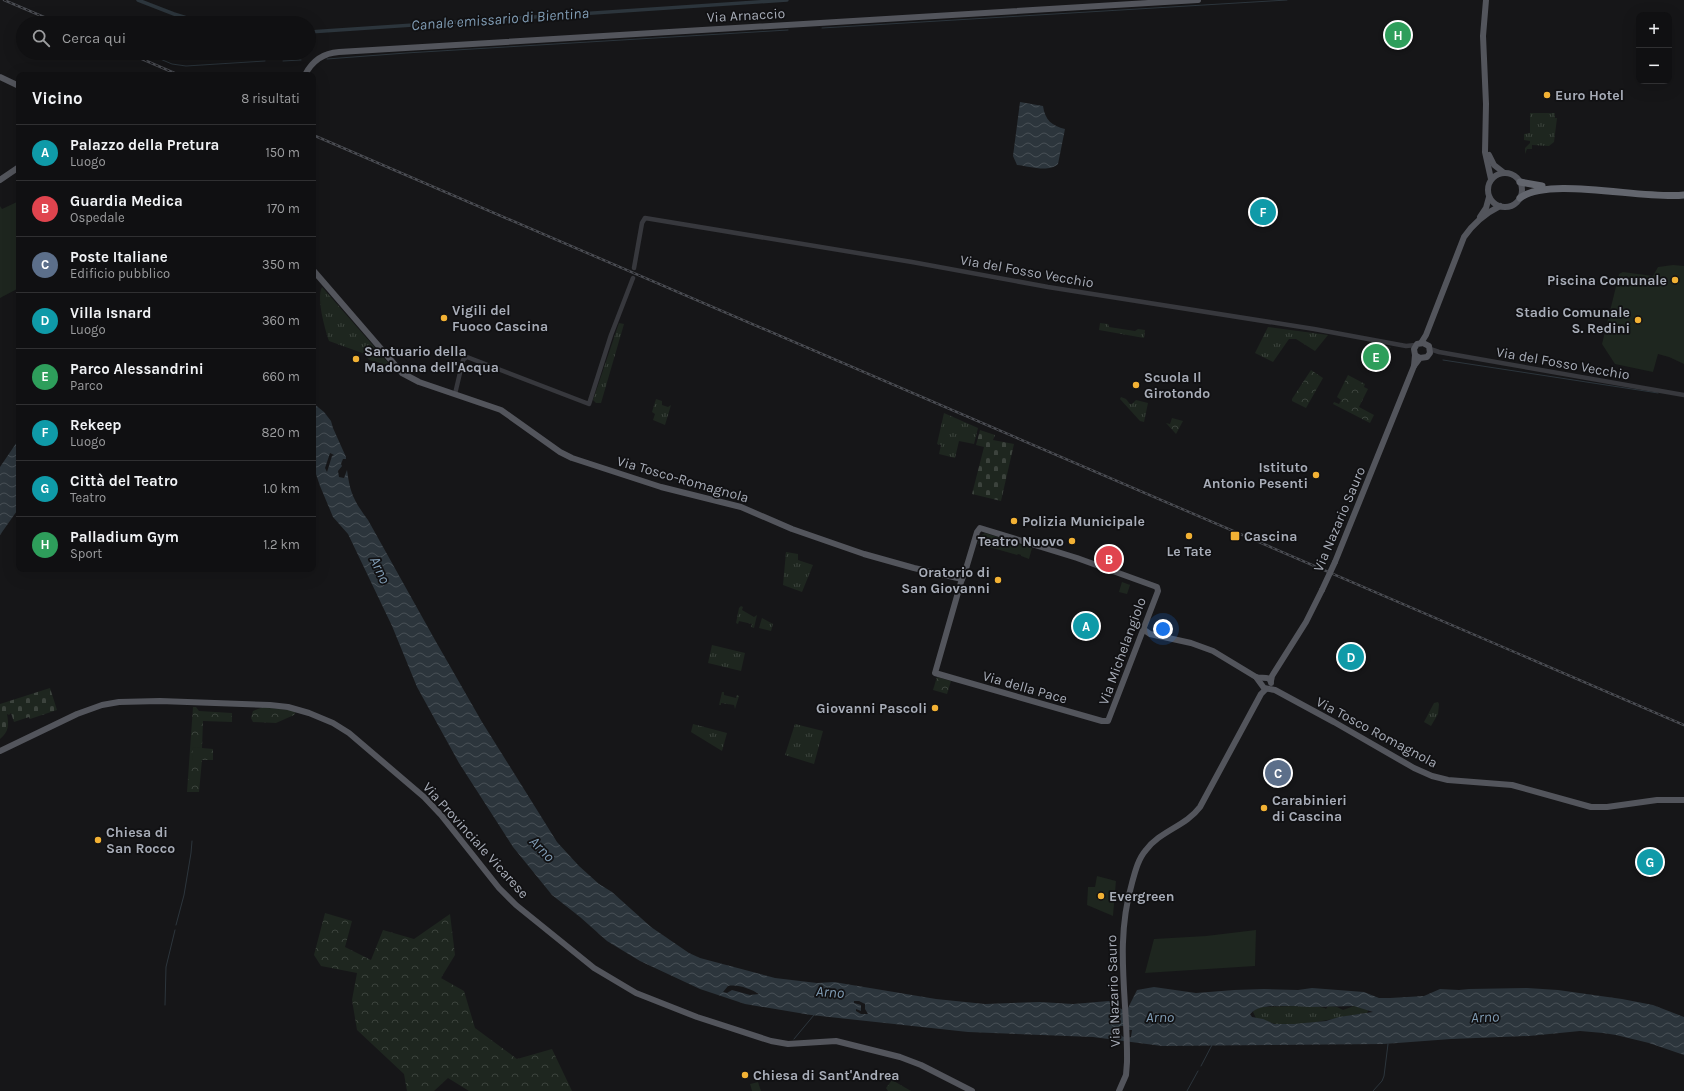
<!DOCTYPE html>
<html lang="it">
<head>
<meta charset="utf-8">
<style>
	:root { --surface:#101012; --page:#1e1e20; --text:#f1f3f6; --muted:#9c9d9f; --line:#303032; --accent:#2563eb }
	body { margin:0; font-family:Karla,sans-serif; background:var(--page); color:var(--text) }
	.controls { position:absolute; right:12px; top:12px; display:grid; overflow:hidden; border-radius:8px; box-shadow:0 4px 16px #0002 }
	.controls button { width:36px; height:36px; display:grid; place-items:center; padding:0; border:0; border-bottom:1px solid var(--line); background:var(--surface); color:var(--text); font:20px sans-serif }
	.you { position:absolute; left:1163px; top:629px; width:14px; height:14px; margin:-10px; border:3px solid #fff; border-radius:50%; background:#1a73e8; box-shadow:0 0 0 6px #1a73e833 }
	.badge { display:grid; place-items:center; width:26px; height:26px; border-radius:50%; background:var(--accent); color:#fff; font-size:13px; font-weight:700 }
	.pin { position:absolute; translate:-50% -50%; border:2px solid #fff; box-shadow:0 1px 4px #0006 }
	.list { margin:0; padding:0; list-style:none }
	h2 { display:flex; justify-content:space-between; align-items:center; height:52px; margin:0; padding:0 16px; font-size:17px }
	h2 small { font-size:13px; font-weight:400; color:var(--muted) }
	.list li { display:grid; grid-template-columns:26px 1fr auto; gap:12px; align-items:center; box-sizing:border-box; height:56px; padding:0 16px; border-top:1px solid var(--line) }
	.list b { display:block; font-size:15px; white-space:nowrap }
	.list p { margin:0; font-size:13px; white-space:nowrap; color:var(--muted) }
	.list em { font-size:13px; font-style:normal; color:var(--muted) }
	.icon { flex:none; width:22px; height:22px; fill:none; stroke:currentColor; stroke-width:2; stroke-linecap:round; stroke-linejoin:round }
	.map { position:relative; flex:none; width:1684px; height:1091px; overflow:hidden }
	.search { position:absolute; background:var(--surface); box-shadow:0 4px 16px #0002; left:16px; top:16px; width:300px; height:44px; display:flex; align-items:center; gap:10px; box-sizing:border-box; padding:0 14px; border-radius:22px; color:var(--muted); font-size:15px }
	.panel { position:absolute; background:var(--surface); box-shadow:0 4px 16px #0002; left:16px; top:72px; width:300px; height:500px; border-radius:8px }
	.map>svg:first-child { display:block }
</style>
</head>
<body>
<div class="map">
<svg width="1684" height="1091" viewBox="0 0 1684 1091">
	<defs>
		<pattern id="grass-tufts" width="24" height="20" patternUnits="userSpaceOnUse"><rect width="24" height="20" fill="#1e261f"/><path d="M3 7l-1-3M5 7V3M7 7l1-3M15 17l-1-3M17 17v-4M19 17l1-3" fill="none" stroke="#3c433d"/></pattern>
		<pattern id="forest-crowns" width="20" height="18" patternUnits="userSpaceOnUse"><rect width="20" height="18" fill="#1e261f"/><path d="M2 6a3 3 0 1 1 6 0M12 15a3 3 0 1 1 6 0" fill="none" stroke="#3c433d"/></pattern>
		<pattern id="cemetery-stones" width="16" height="16" patternUnits="userSpaceOnUse"><rect width="16" height="16" fill="#1e261f"/><path d="M2 7V4a2 2 0 0 1 4 0v3zM10 15v-3a2 2 0 0 1 4 0v3z" fill="#3c433d"/></pattern>
		<pattern id="water-waves" width="16" height="10" patternUnits="userSpaceOnUse"><rect width="16" height="10" fill="#2c353c"/><path d="M0 5q4-4 8 0t8 0" fill="none" stroke="#485056"/></pattern>
	</defs>
	<rect width="100%" height="100%" fill="#161618"/>
	<g fill="url(#grass-tufts)">
		<path d="M1530 113H1555V118H1557L1554 142 1549 146 1532 145V149H1527L1525 154V148L1530 143V141L1524 140V134L1530 133Z"/>
		<path d="M322 287 391 366 369 360 365 354 329 341C325 329 316 298 322 287Z"/>
		<path d="M619 323 624 324 601 403H596L593 400Z"/>
		<path d="M1100 323 1108 324 1109 327 1135 331 1138 329 1145 330 1144 338 1099 330Z"/>
		<path d="M1268 327 1328 335 1315 351 1296 339H1289L1273 362 1255 353Z"/>
		<path d="M1121 397 1126 399 1130 404H1132L1136 400 1148 403 1144 422 1140 421 1120 399Z"/>
		<path d="M656 399 662 401V405L668 407 671 405 665 425 653 420 655 414 652 412Z"/>
		<path d="M944 413 978 428 974 444 959 441 955 458 939 454 941 445 937 444Z"/>
		<path d="M786 552 798 554V560L813 565 802 592 783 585Z"/>
		<path d="M1122 582 1130 585 1127 594 1119 592Z"/>
		<path d="M741 606 743 607 742 610 754 617 757 615 754 628 751 627 752 624 739 621 738 624 736 623 739 608Z"/>
		<path d="M762 618 773 624 771 631 759 628Z"/>
		<path d="M712 645 745 653 741 671 708 663Z"/>
		<path d="M722 692H724V695L736 698 737 695 739 696 735 709 734 705 721 703V705H719Z"/>
		<path d="M1438 702 1439 704 1438 714 1431 726 1424 722 1434 703Z"/>
		<path d="M693 724 727 733 722 751 691 732Z"/>
		<path d="M795 724 823 731 814 764 785 755Z"/>
		<path d="M1295 1006C1303 1007 1321 1005 1326 1009L1328 1006 1337 1007 1343 1010 1354 1006 1368 1009V1011L1367 1013C1336 1017 1307 1027 1276 1024 1270 1023 1263 1019 1256 1018L1253 1012 1254 1010 1261 1007Z"/>
	</g>
	<g fill="url(#forest-crowns)">
		<path d="M1369 343 1391 347 1379 366 1373 362 1374 360 1361 354Z"/>
		<path d="M1311 370 1323 378 1306 408 1292 401V399Z"/>
		<path d="M1348 375 1365 384 1364 387 1368 389 1359 407 1374 415 1370 423 1333 404 1334 402 1339 404 1341 400 1337 397Z"/>
		<path d="M1172 418 1183 421 1176 434 1166 423 1170 424Z"/>
		<path d="M937 677 951 681 947 694 933 690Z"/>
		<path d="M193 707H196L199 711 232 713V722L203 721 202 748 213 749V760H202L199 792H187Z"/>
		<path d="M263 707 296 711 294 715 276 723 253 722 251 718 253 711Z"/>
		<path d="M325 913 352 921 345 947 371 960 383 930 414 939 450 914 455 955 441 978 464 991 475 1028 517 1059 552 1049 572 1091H469L448 1078 434 1091H407L404 1074 357 1030 352 1000 357 973 321 966 314 955Z"/>
		<path d="M892 1080 911 1091H888L886 1088Z"/>
	</g>
	<g fill="url(#cemetery-stones)">
		<path d="M980 430 995 435 993 440 1014 444 1001 501 972 494 984 447 976 445Z"/>
		<path d="M50 688 57 710 30 719 29 717 14 722 11 713 9 715 7 714C9 724 9 732 0 739V704Z"/>
	</g>
	<g fill="#1e261f">
		<path d="M19 201V288L0 298V206L2 209Z"/>
		<path d="M1673 265 1684 266V364L1669 357 1658 354 1653 372 1615 364 1602 344 1619 274 1623 272 1653 276 1658 267Z"/>
		<path d="M985 533 1032 548 1029 559 1021 556V555L1018 554 1017 555 989 547V545L986 544 985 546 978 544 980 536Z"/>
		<path d="M193 747 200 748V760H192Z"/>
		<path d="M1097 876 1116 881 1113 916 1087 905 1088 887H1095Z"/>
		<path d="M1256 930 1255 966 1145 973 1154 939 1206 936Z"/>
		<path d="M758 1082 761 1091H752L750 1084Z"/>
	</g>
	<g fill="url(#water-waves)" fill-rule="evenodd">
		<path d="M1020 102 1043 106C1045 120 1052 126 1065 129L1058 164C1048 173 1029 166 1017 165L1013 156Z"/>
		<path d="M313 403 324 412 331 421 333 428 346 457V459H343L341 464 342 466 338 471 339 477 344 478 347 470C350 493 354 501 368 520L435 640 482 722 557 842 579 866 599 884 612 892 651 927 689 953 700 958 775 978 817 983 834 982 936 999 985 1004 1040 1002 1073 1004 1109 1001 1123 1010 1128 1008 1137 990 1154 987 1196 993 1234 990 1264 989 1298 990 1312 988 1364 992 1379 998H1390L1424 996 1440 989 1459 990 1469 989 1527 988 1558 990 1622 999 1653 1005 1684 1017V1055L1649 1043 1616 1035 1603 1033 1580 1031 1529 1036 1451 1039 1384 1044 1162 1046 1093 1037 968 1032 811 1015 745 1004 700 989 640 961 607 941 580 917 552 895 513 847 459 763 417 687 392 626 348 534 333 517 320 486 313 465ZM330 453 334 455 332 456 327 472 325 468ZM728 986C738 984 751 989 759 994L750 995 732 990 727 993 723 992ZM854 1001H859L865 1004V1009L868 1014H861L856 1011V1009L861 1011V1005L854 1003ZM1273 1006H1295L1309 1007 1354 1006 1373 1012 1339 1017 1326 1021 1294 1024H1274L1263 1019 1252 1017 1250 1014C1257 1007 1264 1007 1273 1006ZM1120 1026H1126L1129 1030H1132L1131 1037C1125 1039 1122 1037 1118 1032Z"/>
		<path d="M19 439V508L0 535V467Z"/>
	</g>
	<g fill="none" stroke-linecap="round" stroke-linejoin="round">
		<g stroke="#2c353c" stroke-width="1">
			<path d="M822 28 1287 0"/>
			<path d="M146 53 172 64 186 66 265 61"/>
			<path d="M327 59 406 53 788 30"/>
			<path d="M283 61 301 60"/>
			<path d="M1443 360 1658 393"/>
			<path d="M176 925 184 895 191 853 192 841"/>
			<path d="M165 1005 166 967 175 930"/>
			<path d="M794 1039 814 1015"/>
			<path d="M1201 1066 1212 1045"/>
			<path d="M1187 1091 1198 1071"/>
			<path d="M1373 1091 1382 1081 1384 1076 1388 1044"/>
		</g>
		<g stroke="#2c353c" stroke-width="3.5">
			<path d="M138 0 174 14 203 23"/>
			<path d="M309 32 787 0"/>
		</g>
		<g stroke="#37383d" stroke-width="4.5">
			<path d="M634 268 642 223 645 218 912 262 1048 287 1314 329 1406 346 1416 345"/>
			<path d="M1430 349 1439 352 1684 395"/>
			<path d="M455 394 463 360 467 357 589 404 611 335 633 278"/>
		</g>
		<g stroke="#53555c" stroke-width="6">
			<path d="M1486 0 1483 36 1486 104 1485 152 1491 179"/>
			<path d="M305 75C312 61 323 53 339 52L1198 0"/>
			<path d="M0 77 19 86"/>
			<path d="M1489 155 1494 165 1503 172"/>
			<circle cx="1505" cy="190" r="17"/>
			<path d="M0 180 19 167"/>
			<path d="M1480 217 1486 208 1489 197"/>
			<path d="M313 270 402 373 419 382 501 410 560 452 572 458 661 487 741 507 792 529 864 554 914 568 962 579"/>
			<path d="M1421 343 1426 335 1464 237C1473 224 1486 213 1500 206"/>
			<path d="M1414 366 1420 358 1427 357 1430 353 1429 346 1423 343 1417 344 1414 349 1415 355 1420 358"/>
			<path d="M980 528 1077 558 1157 587 1158 591 1108 721H1102L935 673 961 582 965 572 977 532Z"/>
			<path d="M1335 562 1414 366 1415 355"/>
			<path d="M1143 629 1150 634 1191 643 1213 651 1256 677 1264 688 1275 690 1334 722 1414 768 1432 776 1448 780 1512 785 1591 807H1607L1657 800H1684"/>
			<path d="M1256 677C1262 679 1270 675 1271 683"/>
			<path d="M1271 681 1272 676 1306 622 1322 590"/>
			<path d="M0 751 77 714 102 705 119 702 160 701 270 705 288 707 309 713 333 723 349 733 424 797 441 815 499 888 516 905 594 968 636 993 697 1017 771 1041 788 1044 836 1041 900 1057 921 1065 972 1091"/>
			<path d="M1119 1091 1126 1075 1127 1062C1128 1000 1114 945 1132 883 1135 872 1138 859 1146 850 1160 831 1186 826 1200 807L1261 694 1266 689"/>
		</g>
		<g stroke="#63666e" stroke-width="7">
			<path d="M1520 182 1542 186"/>
			<path d="M1520 198C1548 176 1645 200 1684 195"/>
		</g>
		<g stroke="#4a4c52" stroke-width="2.5">
			<g id="rail">
				<path d="M4 0 58 23"/>
				<path d="M128 53 179 75"/>
				<path d="M313 135 1684 725"/>
			</g>
		</g>
		<use href="#rail" stroke="#111113" stroke-width="1" stroke-dasharray="3" stroke-linecap="butt"/>
		<path stroke="#53555c" stroke-width="6" d="M1322 590 1335 562"/>
	</g>
	<g fill="#f2b134" stroke="#111113" stroke-width="1.5">
		<circle cx="1547" cy="95" r="4"/>
		<circle cx="1675" cy="280" r="4"/>
		<circle cx="444" cy="318" r="4"/>
		<circle cx="1638" cy="320" r="4"/>
		<circle cx="356" cy="359" r="4"/>
		<circle cx="1136" cy="385" r="4"/>
		<circle cx="1316" cy="475" r="4"/>
		<circle cx="1014" cy="521" r="4"/>
		<circle cx="1189" cy="536" r="4"/>
		<rect x="1230" y="531" width="10" height="10" rx="2"/>
		<circle cx="1072" cy="541" r="4"/>
		<circle cx="998" cy="580" r="4"/>
		<circle cx="935" cy="708" r="4"/>
		<circle cx="1264" cy="808" r="4"/>
		<circle cx="98" cy="840" r="4"/>
		<circle cx="1101" cy="896" r="4"/>
		<circle cx="745" cy="1075" r="4"/>
	</g>
	<g text-anchor="middle" stroke-width="3.5" stroke-linejoin="round" paint-order="stroke">
		<g font-size="14" fill="#a8adb8" stroke="#111113">
			<text transform="translate(746 15) rotate(-3)" y="5">Via Arnaccio</text>
			<text transform="translate(1027 271) rotate(10)" y="5">Via del Fosso Vecchio</text>
			<text transform="translate(1563 363) rotate(10)" y="5">Via del Fosso Vecchio</text>
			<text transform="translate(683 479) rotate(16)" y="5">Via Tosco-Romagnola</text>
			<text transform="translate(1339 519) rotate(-67)" y="5">Via Nazario Sauro</text>
			<text transform="translate(1122 651) rotate(-70)" y="5">Via Michelangiolo</text>
			<text transform="translate(1025 687) rotate(16)" y="5">Via della Pace</text>
			<text transform="translate(1377 732) rotate(28)" y="5">Via Tosco Romagnola</text>
			<text transform="translate(476 840) rotate(48)" y="5">Via Provinciale Vicarese</text>
			<text transform="translate(1113 991) rotate(-92)" y="5">Via Nazario Sauro</text>
		</g>
		<g font-size="14" font-weight="bold" fill="#a8adb8" stroke="#111113" text-anchor="start">
			<text x="1555" y="100">Euro Hotel</text>
			<text x="1667" y="285" text-anchor="end">Piscina Comunale</text>
			<text x="452" y="315">Vigili del<tspan x="452" dy="16">Fuoco Cascina</tspan></text>
			<text x="1630" y="317" text-anchor="end">Stadio Comunale<tspan x="1630" dy="16">S. Redini</tspan></text>
			<text x="364" y="356">Santuario della<tspan x="364" dy="16">Madonna dell'Acqua</tspan></text>
			<text x="1144" y="382">Scuola Il<tspan x="1144" dy="16">Girotondo</tspan></text>
			<text x="1308" y="472" text-anchor="end">Istituto<tspan x="1308" dy="16">Antonio Pesenti</tspan></text>
			<text x="1022" y="526">Polizia Municipale</text>
			<text x="1244" y="541">Cascina</text>
			<text x="1064" y="546" text-anchor="end">Teatro Nuovo</text>
			<text x="1189" y="556" text-anchor="middle">Le Tate</text>
			<text x="990" y="577" text-anchor="end">Oratorio di<tspan x="990" dy="16">San Giovanni</tspan></text>
			<text x="927" y="713" text-anchor="end">Giovanni Pascoli</text>
			<text x="1272" y="805">Carabinieri<tspan x="1272" dy="16">di Cascina</tspan></text>
			<text x="106" y="837">Chiesa di<tspan x="106" dy="16">San Rocco</tspan></text>
			<text x="1109" y="901">Evergreen</text>
			<text x="753" y="1080">Chiesa di Sant'Andrea</text>
		</g>
		<g font-size="15" font-style="italic" fill="#7f9bb3" stroke="#111113">
			<text transform="translate(500 19) rotate(-4)" y="5">Canale emissario di Bientina</text>
			<text transform="translate(380 570) rotate(65)" y="5">Arno</text>
			<text transform="translate(542 849) rotate(46)" y="5">Arno</text>
			<text transform="translate(830 992) rotate(4)" y="5">Arno</text>
			<text x="1160" y="1022">Arno</text>
			<text transform="translate(1485 1017) rotate(-2)" y="5">Arno</text>
		</g>
	</g>
</svg>
<div class="controls">
<button>+</button>
<button>−</button>
</div>
<div class="you"></div>
<div class="pin badge" style="left:1086px;top:626px;background:#0f9aa8">A</div>
<div class="pin badge" style="left:1109px;top:559px;background:#e0444e">B</div>
<div class="pin badge" style="left:1278px;top:773px;background:#5c6f8a">C</div>
<div class="pin badge" style="left:1351px;top:657px;background:#0f9aa8">D</div>
<div class="pin badge" style="left:1376px;top:357px;background:#2e9e5b">E</div>
<div class="pin badge" style="left:1263px;top:212px;background:#0f9aa8">F</div>
<div class="pin badge" style="left:1650px;top:862px;background:#0f9aa8">G</div>
<div class="pin badge" style="left:1398px;top:35px;background:#2e9e5b">H</div>
<div class="search"><svg class="icon" aria-label="search" viewBox="0 0 24 24"><circle cx="10" cy="10" r="6"/><path d="M15 15l6 6"/></svg>Cerca qui</div>
<section class="panel">
<h2>Vicino<small>8 risultati</small></h2>
<ul class="list">
<li><span class="badge" style="background:#0f9aa8">A</span><div><b>Palazzo della Pretura</b><p>Luogo</p></div><em>150 m</em></li>
<li><span class="badge" style="background:#e0444e">B</span><div><b>Guardia Medica</b><p>Ospedale</p></div><em>170 m</em></li>
<li><span class="badge" style="background:#5c6f8a">C</span><div><b>Poste Italiane</b><p>Edificio pubblico</p></div><em>350 m</em></li>
<li><span class="badge" style="background:#0f9aa8">D</span><div><b>Villa Isnard</b><p>Luogo</p></div><em>360 m</em></li>
<li><span class="badge" style="background:#2e9e5b">E</span><div><b>Parco Alessandrini</b><p>Parco</p></div><em>660 m</em></li>
<li><span class="badge" style="background:#0f9aa8">F</span><div><b>Rekeep</b><p>Luogo</p></div><em>820 m</em></li>
<li><span class="badge" style="background:#0f9aa8">G</span><div><b>Città del Teatro</b><p>Teatro</p></div><em>1.0 km</em></li>
<li><span class="badge" style="background:#2e9e5b">H</span><div><b>Palladium Gym</b><p>Sport</p></div><em>1.2 km</em></li>
</ul>
</section>
</div>
</body>
</html>
